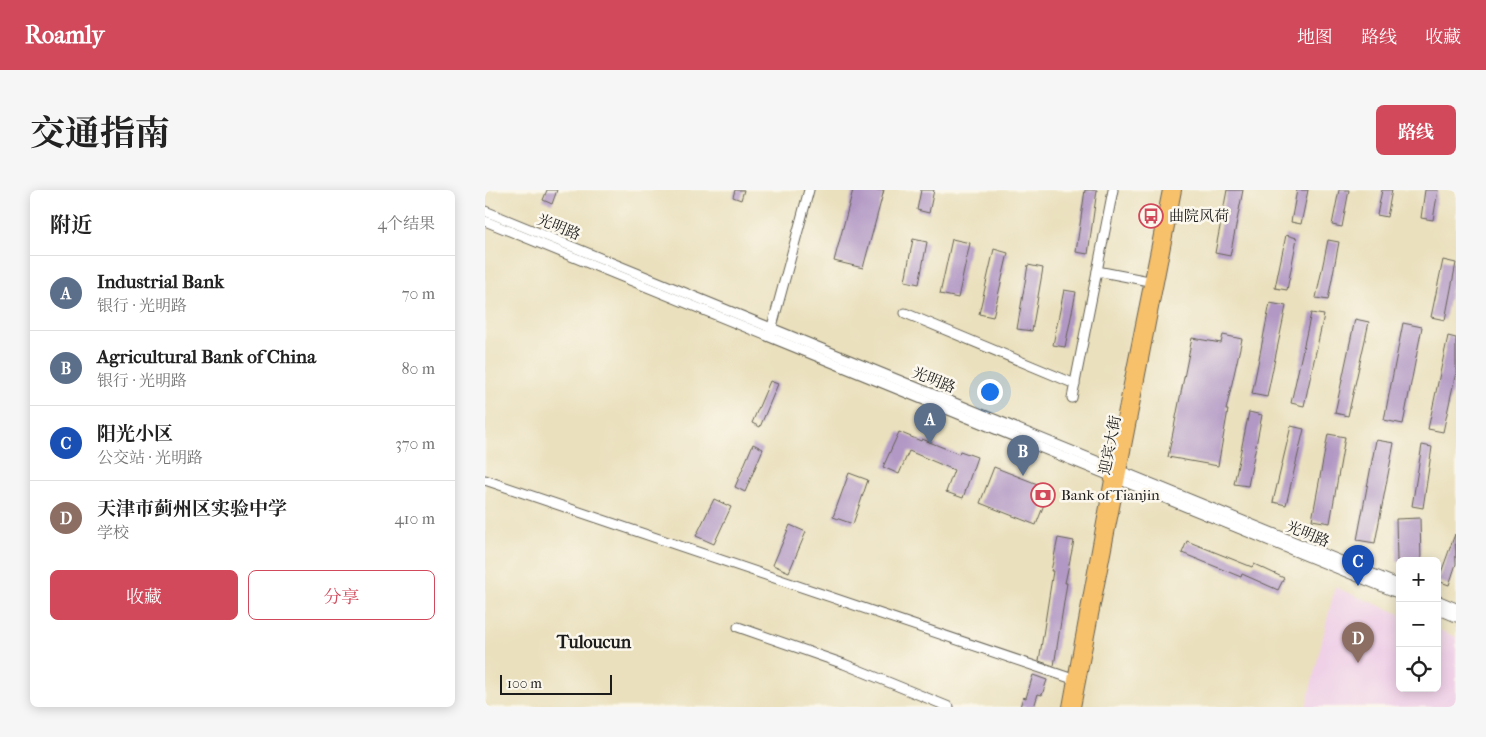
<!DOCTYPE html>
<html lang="zh">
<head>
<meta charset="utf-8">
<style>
	:root { --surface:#fff; --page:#f6f6f6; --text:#222; --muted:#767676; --line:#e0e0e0; --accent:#d1495b }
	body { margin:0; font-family:"IM FELL French Canon","Noto Serif SC",serif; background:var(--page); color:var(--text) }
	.controls { position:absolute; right:15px; bottom:15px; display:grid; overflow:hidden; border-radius:8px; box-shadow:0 2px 12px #0003 }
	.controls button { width:45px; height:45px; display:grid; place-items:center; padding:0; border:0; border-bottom:1px solid var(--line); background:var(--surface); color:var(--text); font:25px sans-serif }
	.scale { position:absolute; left:15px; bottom:12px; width:112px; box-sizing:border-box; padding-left:5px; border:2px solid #1c1c1c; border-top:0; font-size:14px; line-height:18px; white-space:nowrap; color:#1c1c1c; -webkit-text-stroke:4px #fbf7ec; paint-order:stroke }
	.you { position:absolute; left:504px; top:201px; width:18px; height:18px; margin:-12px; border:4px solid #fff; border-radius:50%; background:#1a73e8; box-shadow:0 0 0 8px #1a73e833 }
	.badge { display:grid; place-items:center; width:32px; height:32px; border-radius:50%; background:var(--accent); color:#fff; font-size:16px; font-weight:700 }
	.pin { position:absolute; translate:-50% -41px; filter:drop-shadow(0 1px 2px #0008) }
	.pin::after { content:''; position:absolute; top:26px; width:18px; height:15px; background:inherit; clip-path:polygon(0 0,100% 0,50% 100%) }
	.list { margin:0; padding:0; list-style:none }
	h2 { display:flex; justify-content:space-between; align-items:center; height:65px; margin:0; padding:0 20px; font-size:21px }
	h2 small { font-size:16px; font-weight:400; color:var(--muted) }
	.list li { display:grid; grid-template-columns:32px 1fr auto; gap:15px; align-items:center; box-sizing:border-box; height:75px; padding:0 20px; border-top:1px solid var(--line) }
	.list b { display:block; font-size:19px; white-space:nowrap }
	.list p { margin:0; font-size:16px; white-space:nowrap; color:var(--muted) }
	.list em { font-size:16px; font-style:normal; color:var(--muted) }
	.actions { display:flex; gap:10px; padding:15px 20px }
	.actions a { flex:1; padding:11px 0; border:1px solid var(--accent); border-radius:8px; text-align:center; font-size:18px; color:var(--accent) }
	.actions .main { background:var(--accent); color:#fff }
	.icon { flex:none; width:28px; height:28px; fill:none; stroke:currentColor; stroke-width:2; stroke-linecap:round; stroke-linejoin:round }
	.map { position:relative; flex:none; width:971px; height:517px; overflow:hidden; border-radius:8px }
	header { display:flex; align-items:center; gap:30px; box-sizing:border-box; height:70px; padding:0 25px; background:var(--accent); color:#fff }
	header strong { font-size:24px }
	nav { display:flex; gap:28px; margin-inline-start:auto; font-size:18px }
	.intro { display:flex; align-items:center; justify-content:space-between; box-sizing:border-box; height:120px; padding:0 30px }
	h1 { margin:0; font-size:35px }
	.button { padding:12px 22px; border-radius:8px; background:var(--accent); color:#fff; font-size:18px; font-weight:700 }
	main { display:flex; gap:30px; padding:0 30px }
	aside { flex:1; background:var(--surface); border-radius:8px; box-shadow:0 2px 12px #0003 }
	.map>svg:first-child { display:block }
</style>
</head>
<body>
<header>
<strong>Roamly</strong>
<nav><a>地图</a><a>路线</a><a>收藏</a></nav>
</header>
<div class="intro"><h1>交通指南</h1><a class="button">路线</a></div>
<main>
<aside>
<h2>附近<small>4个结果</small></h2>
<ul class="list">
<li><span class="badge" style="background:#5c6f8a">A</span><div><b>Industrial Bank</b><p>银行 · 光明路</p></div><em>70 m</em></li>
<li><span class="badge" style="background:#5c6f8a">B</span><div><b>Agricultural Bank of China</b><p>银行 · 光明路</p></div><em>80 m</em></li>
<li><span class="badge" style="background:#1a4fb4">C</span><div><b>阳光小区</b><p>公交站 · 光明路</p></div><em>370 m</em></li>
<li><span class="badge" style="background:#8d6e63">D</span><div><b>天津市蓟州区实验中学</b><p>学校</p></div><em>410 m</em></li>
</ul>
<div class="actions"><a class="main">收藏</a><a>分享</a></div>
</aside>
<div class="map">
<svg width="971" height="517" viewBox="0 0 971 517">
	<rect width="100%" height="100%" fill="#fbf7ec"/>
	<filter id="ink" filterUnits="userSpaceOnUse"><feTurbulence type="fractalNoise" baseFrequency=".02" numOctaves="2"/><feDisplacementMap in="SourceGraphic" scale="10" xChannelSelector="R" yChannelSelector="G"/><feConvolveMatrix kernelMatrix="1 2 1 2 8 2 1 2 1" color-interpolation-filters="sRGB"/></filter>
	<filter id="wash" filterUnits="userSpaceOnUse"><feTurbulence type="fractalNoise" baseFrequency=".0096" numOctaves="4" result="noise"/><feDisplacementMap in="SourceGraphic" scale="20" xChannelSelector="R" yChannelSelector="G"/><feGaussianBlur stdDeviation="1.12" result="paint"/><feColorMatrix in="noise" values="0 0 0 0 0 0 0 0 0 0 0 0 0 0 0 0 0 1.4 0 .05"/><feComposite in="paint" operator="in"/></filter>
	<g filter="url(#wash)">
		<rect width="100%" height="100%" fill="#eae0bd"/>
		<path fill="#efd0e7" d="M850 397 915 424V498H952V439L971 447V517H821Z"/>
		<g id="blocks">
			<g fill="#b299c5">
				<path d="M62 0H72L67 14 58 10Z"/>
				<path d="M250 0H259L256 10 248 7Z"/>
				<path d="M368 0H399L378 78 349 71Z"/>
				<path d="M436 0H449L444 23 432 20Z"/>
				<path d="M600 0H612L603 64 591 62Z"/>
				<path d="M742 0H758L745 66 730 63Z"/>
				<path d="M812 0H823L816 34 806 32Z"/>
				<path d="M854 0H864L857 37 847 35Z"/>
				<path d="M897 0H907L902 27 892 25Z"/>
				<path d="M940 0H953L948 30 936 28Z"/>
				<path d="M801 45 812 48 802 100 790 98Z"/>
				<path d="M428 49 442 52 434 94 420 91Z"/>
				<path d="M467 49 485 53 473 108 455 104Z"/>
				<path d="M843 50 854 52 843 110 831 108Z"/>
				<path d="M509 59 523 63 508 127 494 124Z"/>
				<path d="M958 70 971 73 960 130 946 127Z"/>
				<path d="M543 75 558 78 547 141 532 139Z"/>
				<path d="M579 100 591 102 580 157 568 155Z"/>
				<path d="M785 113 801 116 782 207 767 204Z"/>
				<path d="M826 123 839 125 819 216 806 213Z"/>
				<path d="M870 129 884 132 863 226 850 223Z"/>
				<path d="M918 133 937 137 918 234 899 230Z"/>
				<path d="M738 145 757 149 741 220H743L733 276 683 267 707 148 736 153Z"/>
				<path d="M963 146 971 148V182L958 242 943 239Z"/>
				<path d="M285 191 293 194 275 237 267 233Z"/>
				<path d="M764 222 777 225 763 296 749 294Z"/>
				<path d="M806 236 819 239 801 315 788 312Z"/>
				<path d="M414 242 436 251 437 249 474 264 475 261 492 267 478 308 461 302 469 280 424 261 414 284 398 277Z"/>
				<path d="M843 244 860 247 845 333 827 330Z"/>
				<path d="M891 250 909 253 890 353 872 350Z"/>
				<path d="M268 254 278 259 260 302 250 297Z"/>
				<path d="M937 255 947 257 938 318 927 316Z"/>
				<path d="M509 277 565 299 551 335 495 313Z"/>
				<path d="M364 283 383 290 368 334 348 327Z"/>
				<path d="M229 309 246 317 229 354 211 346Z"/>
				<path d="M935 328 936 371H912L911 329Z"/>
				<path d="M305 335 321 342 304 382 288 375Z"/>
				<path d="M970 344 971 374 964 395 953 391Z"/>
				<path d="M573 348 589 351 580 393H582L569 476 554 471 568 381H566Z"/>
				<path d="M702 351 767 377 769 374 799 388 793 400 757 384 756 387 697 363Z"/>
				<path d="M548 485 562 490 557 505 553 504 549 517H535L538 507 541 508Z"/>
			</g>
		</g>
	</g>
	<g filter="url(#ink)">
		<use href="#blocks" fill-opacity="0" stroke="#646154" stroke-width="1"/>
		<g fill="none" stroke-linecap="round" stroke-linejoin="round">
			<g stroke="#646154" stroke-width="11">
				<g id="minor">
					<path d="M0 21 915 395"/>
					<path d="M0 31 915 404"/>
					<path d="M612 81 664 91"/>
					<path d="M420 123 590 194"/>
					<path d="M285 144 324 0"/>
					<path d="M587 208 628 0"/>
					<path d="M0 290 588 489"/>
					<path d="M952 410 971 418"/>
					<path d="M952 419 971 427"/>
					<path d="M253 437 359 474 464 517"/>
				</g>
			</g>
			<g stroke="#646154" stroke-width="12">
				<g id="major">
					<path d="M583 517 627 279 683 0"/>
					<path d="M590 517 691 0"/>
				</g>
			</g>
			<use href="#minor" stroke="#fff" stroke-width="9"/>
			<use href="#major" stroke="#f7c06b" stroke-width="10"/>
		</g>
	</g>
	<defs>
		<g id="bus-ring" transform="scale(1.25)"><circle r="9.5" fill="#fbf7ec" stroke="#d1495b" stroke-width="1.5"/><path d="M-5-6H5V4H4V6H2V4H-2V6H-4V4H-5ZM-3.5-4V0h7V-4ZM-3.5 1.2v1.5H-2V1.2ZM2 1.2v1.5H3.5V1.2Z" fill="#d1495b"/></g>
		<g id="bank-ring" transform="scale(1.25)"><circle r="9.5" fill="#fbf7ec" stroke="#d1495b" stroke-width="1.5"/><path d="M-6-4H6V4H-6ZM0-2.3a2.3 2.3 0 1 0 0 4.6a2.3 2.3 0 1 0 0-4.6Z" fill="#d1495b"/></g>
	</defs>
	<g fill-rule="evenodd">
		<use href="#bus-ring" x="666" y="26"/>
		<use href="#bank-ring" x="558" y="305"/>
	</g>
	<g text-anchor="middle" stroke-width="5" stroke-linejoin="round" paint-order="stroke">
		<g font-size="15" fill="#1c1c1c" stroke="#fbf7ec" text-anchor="start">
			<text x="684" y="31">曲院风荷</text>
			<text x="576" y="310">Bank of Tianjin</text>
		</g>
		<g font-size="15" fill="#1c1c1c" stroke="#fbf7ec">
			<text transform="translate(74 37) rotate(22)" y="5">光明路</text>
			<text transform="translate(449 190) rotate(22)" y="5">光明路</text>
			<text transform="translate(625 255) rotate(-79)" y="5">迎宾大街</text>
			<text transform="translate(823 344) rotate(22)" y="5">光明路</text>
		</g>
		<g font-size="18" font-weight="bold" fill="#1c1c1c" stroke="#fbf7ec">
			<text x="109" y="458">Tuloucun</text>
		</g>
	</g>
</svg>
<div class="controls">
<button>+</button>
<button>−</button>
<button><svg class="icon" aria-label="locate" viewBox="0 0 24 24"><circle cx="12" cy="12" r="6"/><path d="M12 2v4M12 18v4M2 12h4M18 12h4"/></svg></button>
</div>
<div class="scale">100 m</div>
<div class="you"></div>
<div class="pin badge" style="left:445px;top:254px;background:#5c6f8a">A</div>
<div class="pin badge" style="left:538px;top:286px;background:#5c6f8a">B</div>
<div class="pin badge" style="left:873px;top:396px;background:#1a4fb4">C</div>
<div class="pin badge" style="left:873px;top:473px;background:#8d6e63">D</div>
</div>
</main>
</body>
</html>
